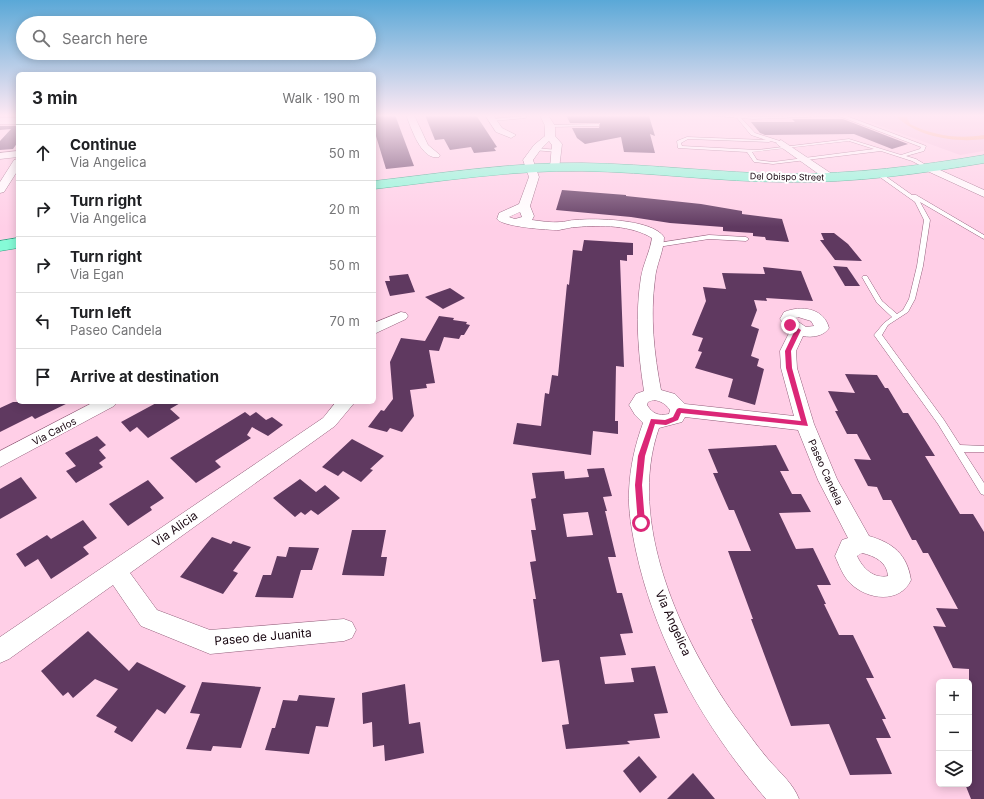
<!DOCTYPE html>
<html lang="en">
<head>
<meta charset="utf-8">
<style>
	:root { --surface:#fff; --page:#f6f6f6; --text:#202124; --muted:#757577; --line:#e0e0e0 }
	body { margin:0; font-family:Inter,sans-serif; background:var(--page); color:var(--text) }
	.controls { position:absolute; right:12px; bottom:12px; display:grid; overflow:hidden; border-radius:6px; box-shadow:0 2px 10px #0003 }
	.controls button { width:36px; height:36px; display:grid; place-items:center; padding:0; border:0; border-bottom:1px solid var(--line); background:var(--surface); color:var(--text); font:20px sans-serif }
	.stop { position:absolute; width:12px; height:12px; margin:-9px; border:3px solid #db2777; border-radius:50%; background:#fff }
	.stop.end { background:#db2777; border-color:#fff; box-shadow:0 1px 4px #0008 }
	.list { margin:0; padding:0; list-style:none }
	h2 { display:flex; justify-content:space-between; align-items:center; height:52px; margin:0; padding:0 16px; font-size:17px }
	h2 small { font-size:13px; font-weight:400; color:var(--muted) }
	.list li { display:grid; grid-template-columns:26px 1fr auto; gap:12px; align-items:center; box-sizing:border-box; height:56px; padding:0 16px; border-top:1px solid var(--line) }
	.list b { display:block; font-size:15px; white-space:nowrap }
	.list p { margin:0; font-size:13px; white-space:nowrap; color:var(--muted) }
	.list em { font-size:13px; font-style:normal; color:var(--muted) }
	.icon { flex:none; width:22px; height:22px; fill:none; stroke:currentColor; stroke-width:2; stroke-linecap:round; stroke-linejoin:round }
	.map { position:relative; flex:none; width:984px; height:799px; overflow:hidden }
	.search { position:absolute; background:var(--surface); box-shadow:0 2px 10px #0003; left:16px; top:16px; width:360px; height:44px; display:flex; align-items:center; gap:10px; box-sizing:border-box; padding:0 14px; border-radius:22px; color:var(--muted); font-size:15px }
	.panel { position:absolute; background:var(--surface); box-shadow:0 2px 10px #0003; left:16px; top:72px; width:360px; height:332px; border-radius:6px }
	.map>svg:first-child { display:block }
</style>
</head>
<body>
<div class="map">
<svg width="984" height="799" viewBox="0 0 984 799">
	<rect width="100%" height="100%" fill="#ffcfe7"/>
	<path fill="#f6c1dd" d="M858 115H984V151L960 155 856 117Z"/>
	<path fill="#feb491" d="M899 115H911L907 117 910 124C933 136 959 139 984 135V139C956 143 918 137 897 117Z"/>
	<g fill="#5f3960" fill-rule="evenodd">
		<path d="M374 115H395L414 166 386 169 376 136Z"/>
		<path d="M425 115H476L497 147 494 148 496 151 474 153 471 147 450 150 444 139 435 140Z"/>
		<path d="M566 115 649 116 655 136 650 134 655 153 624 152 621 137 585 144 577 138 572 128H599L600 123H570Z"/>
		<path d="M792 119H843L908 144 892 149 854 134 765 135 760 133 751 122H795Z"/>
		<path d="M0 126H18V142L13 149 0 150V141L11 129 0 130Z"/>
		<path d="M562 190 626 195V196L701 204 742 211V214L782 219 789 242 766 240 765 237 753 236V233L723 231V227L670 223 631 217 556 210Z"/>
		<path d="M821 233H834L848 244 862 261 835 260 820 240H824Z"/>
		<path d="M584 240 633 243V255H627V261L620 260 624 367 616 366 615 421H618V434L593 431 591 455 513 444 517 423 541 426 545 393 549 394 552 375 558 376 567 284 569 285 573 250 582 251Z"/>
		<path d="M833 266 847 267 860 286H845Z"/>
		<path d="M763 267 801 271 813 301 766 298 767 301 754 300 757 310 751 326 759 329 751 356 759 359 757 366 764 369 755 405 728 397 733 379 695 368 702 352 698 351 703 338 692 335 706 301 703 287 726 289 722 273 765 274Z"/>
		<path d="M408 274 415 292 390 296 385 281H390L389 276Z"/>
		<path d="M450 288 465 298 443 309 425 297Z"/>
		<path d="M439 316 454 318 453 320 467 322 466 324 470 325 464 335H461L459 339 444 337 439 351 429 350 435 383 426 384 427 388 410 390 414 416 402 432 390 428 387 432 368 427 381 410 384 411 393 399 390 362 401 338 425 341Z"/>
		<path d="M845 374 877 375 885 388H888L903 413H908L935 456H925L960 514H973L984 532V799H971L965 784H969V669L953 668 933 626 946 627 936 608 958 609 928 553H923L916 540H912L891 500H883L877 487 868 486 854 459 871 460 857 434H847L835 411H838L828 391 855 393Z"/>
		<path d="M13 402H70L35 419 32 416 0 432V408Z"/>
		<path d="M158 402H182L170 409 180 418 148 438 137 427 130 432 121 422Z"/>
		<path d="M245 412 250 416 256 412 266 420 272 417 283 425 268 436 252 427 247 435 251 438 215 461 221 467 196 483 170 458Z"/>
		<path d="M97 436 106 445 99 450 106 458 99 463 103 467 76 483 66 471 76 466 65 453Z"/>
		<path d="M352 439 384 456 370 469 373 470 361 482 343 471 338 476 322 467Z"/>
		<path d="M776 445 789 471H780L792 494H801L811 512 779 513 796 549 813 548 831 585H817L826 604H824L839 635H853L874 678H866L886 719H882L891 738H876L892 774 850 775 829 724 791 726 751 619H753L728 551H751L734 510H729L719 487 713 473H718L708 449Z"/>
		<path d="M604 468 612 496 603 497 607 511H605L616 557H608L617 593H622L633 633 620 634 626 655 600 657 605 684 634 682 631 668 655 666 668 713 654 714 660 738 627 741 630 744 566 749 562 725 569 724 559 660 542 662 533 599H536L530 562 536 561 531 530H536L531 499 536 498 532 473 564 471 565 479 589 477 587 469ZM588 512 593 535 567 537 563 514Z"/>
		<path d="M21 477 37 498 0 519V489Z"/>
		<path d="M300 479 316 492 325 485 340 498 318 515 311 510 305 515 301 512 295 517 273 498Z"/>
		<path d="M148 480 164 498 150 507 152 510 128 526 109 504Z"/>
		<path d="M83 520 97 538 83 547 89 554 51 579 38 559 25 567 16 554 47 535 51 539Z"/>
		<path d="M352 530H386L381 557H387L384 576 342 575Z"/>
		<path d="M212 537 231 544 233 541 251 547 233 571 238 573 223 594 180 577Z"/>
		<path d="M289 547 319 548 312 570H301L293 598 255 597 263 575H271L277 556 286 557Z"/>
		<path d="M88 631 129 671 137 662 186 686 165 714 157 709 132 742 114 732 117 727 96 716 118 689 95 679 73 698 68 692 63 696 41 671Z"/>
		<path d="M202 682 261 687 241 748 213 746 211 751 186 749 200 714 190 713Z"/>
		<path d="M405 684 409 724 420 722 424 753 385 761 384 745 373 747 372 722 363 724 362 693Z"/>
		<path d="M299 695 335 698 328 727 316 726 309 754 265 750 272 728H275L283 700 297 701Z"/>
		<path d="M639 756 657 777 640 793 623 771Z"/>
		<path d="M693 773 715 799H667Z"/>
	</g>
	<g fill="none" stroke-linecap="round" stroke-linejoin="round">
		<g stroke="#94607c" stroke-width="1">
			<g id="lane">
				<path d="M707 115H738L753 117 830 115 828 116 753 119 741 118 755 133 783 142V144H781L771 141 769 142 688 139 681 143 682 146 757 150 849 139 901 155 920 149 921 147 836 115H844L926 146 924 151 906 156 916 159 931 168 927 169 912 161 881 151 773 164 754 162 747 152 678 148 677 141 687 137 766 140 751 135 737 118ZM849 141 874 149 773 162 757 160 752 152Z"/>
				<path d="M525 116 527 117 526 118 492 121 490 120 492 119Z"/>
				<path d="M597 124H599V126L550 127 548 126 550 125Z"/>
				<path d="M535 148 558 150 560 151 558 152 533 150V148Z"/>
				<path d="M877 173H881L912 195H916L984 235V239L982 238 920 202 930 220 923 266 915 299 908 312 888 325 882 335 944 420 960 445 984 446V452H964L984 483V495L981 494 938 424 874 335 884 323 892 317 877 303 862 277 863 276H867L882 301 897 314 903 310 909 299 917 266 924 220 915 202 877 175Z"/>
				<path d="M709 235 746 237 749 239 746 241 709 239 658 247 655 245 658 243Z"/>
			</g>
		</g>
		<g stroke="#94607c" stroke-width="1">
			<g id="street">
				<path d="M406 115H414L428 145 440 155 439 157C421 161 411 127 406 115Z"/>
				<path d="M485 115H493L502 128 516 135 511 138 496 132Z"/>
				<path d="M540 115H548L555 126V136L562 144 559 169 555 170 550 167 552 145 549 141 541 149 533 160 539 177 530 206 534 216 532 220C541 221 551 223 560 222 565 222 570 220 575 220 595 218 652 219 664 237 664 251 656 265 655 279 650 317 654 353 661 390L675 394 685 404 794 416 781 368 780 351 790 331 780 319 784 312C801 305 824 308 829 328 824 336 812 338 803 336L796 351 797 368 814 424 837 479 869 536C893 543 907 554 911 580 900 604 867 600 850 583 843 576 839 565 835 556L842 540 848 538 818 480 798 430 685 417 682 422 659 428C626 521 681 640 735 716 746 730 756 745 768 759 779 772 793 783 799 799H766C705 728 656 643 636 551 632 532 628 511 629 491 630 467 635 445 643 423L635 415 629 405 636 394 644 391C638 353 635 315 641 277 643 264 650 252 652 238 631 225 601 225 577 227 571 227 565 229 559 230 548 230 503 227 497 219L499 213 519 204 529 177 523 160 534 145 545 136V126ZM520 212 522 217 515 219 509 217ZM798 317 811 321 814 326 806 327 794 319ZM654 400C661 401 666 404 670 410L669 414C658 416 653 414 647 405L648 402ZM862 553C875 556 887 562 888 576 874 579 863 569 857 556Z"/>
				<rect x="0" y="118" width="18" height="6"/>
				<path d="M781 140 835 176 836 178 835 180H827L778 145 776 143Z"/>
				<path d="M18 151V157L0 159V153Z"/>
				<path d="M18 159V170L4 192 0 193V182L14 160Z"/>
				<path d="M929 165 984 190V197L925 170 924 168Z"/>
				<path d="M401 312 406 313 408 316 406 319 374 334V323Z"/>
				<path d="M94 402H117L114 406 0 467V451Z"/>
				<path d="M336 402H355L335 426 130 573 157 610 210 630 344 619 352 622 356 630 352 638 344 641 210 654 141 626 113 585 9 659 0 663V637L323 418Z"/>
			</g>
		</g>
		<g stroke="#2aa380" stroke-width="1">
			<g id="primary">
				<path d="M984 155V163C919 174 854 183 788 182 719 182 651 172 582 171 513 170 443 181 374 189V181C443 173 513 162 582 163 651 164 719 173 788 174 854 174 919 166 984 155Z"/>
				<path d="M18 238V248L0 251V241Z"/>
			</g>
		</g>
		<use href="#lane" fill="#fff" fill-rule="evenodd"/>
		<use href="#street" fill="#fff" fill-rule="evenodd"/>
		<use href="#primary" fill="#85fbd7" fill-rule="evenodd"/>
	</g>
	<linearGradient id="sky" x2="0" y2="1"><stop stop-color="#5aa8d7"/><stop offset="0.51" stop-color="#ffe9f4"/><stop offset="1" stop-color="#ffe9f4" stop-opacity="0"/></linearGradient>
	<rect width="984" height="227" fill="url(#sky)"/>
	<path fill="#db2777" d="M788 324H792L801 330 791 351 792 368 808 426 681 413 678 420 666 425 655 424 645 456 642 485 645 523 644 525H638L635 485 638 456 651 419 665 420 673 417 677 409 679 408 801 421 786 368 785 351 795 330 788 326Z"/>
	<g text-anchor="middle" stroke-width="4" stroke-linejoin="round" paint-order="stroke">
		<g font-size="9" fill="#180610" stroke="#fff">
			<text transform="translate(787 177) rotate(1)" y="3">Del Obispo Street</text>
		</g>
		<g font-size="10" fill="#180610" stroke="#fff">
			<text transform="translate(54 431) rotate(-28)" y="4">Via Carlos</text>
			<text transform="translate(826 472) rotate(66)" y="4">Paseo Candela</text>
		</g>
		<g font-size="12" fill="#180610" stroke="#fff">
			<text transform="translate(175 529) rotate(-35)" y="4">Via Alicia</text>
			<text transform="translate(673 623) rotate(66)" y="4">Via Angelica</text>
			<text transform="translate(263 637) rotate(-5)" y="4">Paseo de Juanita</text>
		</g>
	</g>
</svg>
<div class="controls">
<button>+</button>
<button>−</button>
<button><svg class="icon" aria-label="layers" viewBox="0 0 24 24"><path d="M12 4l9 5-9 5-9-5zM3 14l9 5 9-5"/></svg></button>
</div>
<div class="stop" style="left:641px;top:523px"></div>
<div class="stop end" style="left:790px;top:325px"></div>
<div class="search"><svg class="icon" aria-label="search" viewBox="0 0 24 24"><circle cx="10" cy="10" r="6"/><path d="M15 15l6 6"/></svg>Search here</div>
<section class="panel">
<h2>3 min<small>Walk · 190 m</small></h2>
<ul class="list">
<li><svg class="icon" aria-label="ahead" viewBox="0 0 24 24"><path d="M12 20V5M6 11l6-6 6 6"/></svg><div><b>Continue</b><p>Via Angelica</p></div><em>50 m</em></li>
<li><svg class="icon" aria-label="right" viewBox="0 0 24 24"><path d="M7 20v-9h11M14 6l5 5-5 5"/></svg><div><b>Turn right</b><p>Via Angelica</p></div><em>20 m</em></li>
<li><svg class="icon" aria-label="right" viewBox="0 0 24 24"><path d="M7 20v-9h11M14 6l5 5-5 5"/></svg><div><b>Turn right</b><p>Via Egan</p></div><em>50 m</em></li>
<li><svg class="icon" aria-label="left" viewBox="0 0 24 24"><path d="M17 20v-9H6M10 6l-5 5 5 5"/></svg><div><b>Turn left</b><p>Paseo Candela</p></div><em>70 m</em></li>
<li><svg class="icon" aria-label="arrive" viewBox="0 0 24 24"><path d="M6 21V4h12l-3 4 3 4H6"/></svg><div><b>Arrive at destination</b></div></li>
</ul>
</section>
</div>
</body>
</html>
